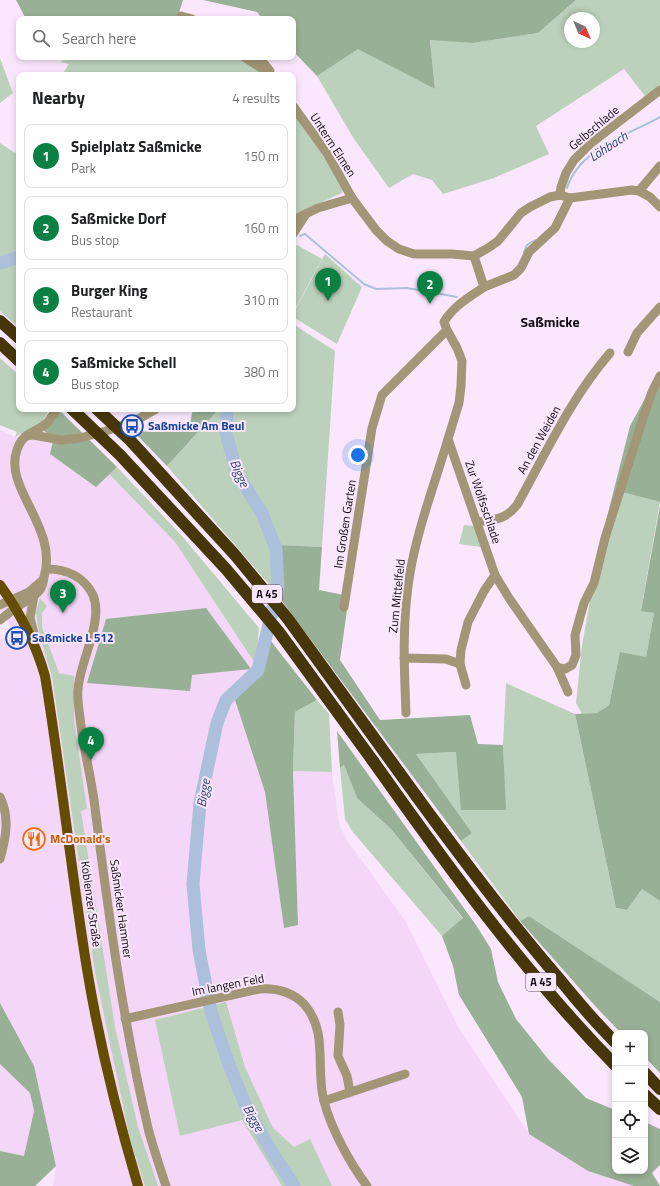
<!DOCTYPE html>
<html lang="en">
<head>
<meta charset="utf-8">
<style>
	:root { --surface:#fff; --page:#f2f2f2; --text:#202124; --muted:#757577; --line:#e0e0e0; --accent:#0b8043 }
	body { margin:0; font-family:"Titillium Web",sans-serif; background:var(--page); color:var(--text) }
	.controls { position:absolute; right:12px; bottom:12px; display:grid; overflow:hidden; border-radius:8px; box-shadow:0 2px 6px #0003 }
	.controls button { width:36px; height:36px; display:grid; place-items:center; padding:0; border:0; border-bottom:1px solid var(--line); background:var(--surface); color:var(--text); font:20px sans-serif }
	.compass { position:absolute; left:564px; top:12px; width:36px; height:36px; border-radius:50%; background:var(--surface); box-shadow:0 2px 6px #0003; rotate:136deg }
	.you { position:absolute; left:358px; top:455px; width:14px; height:14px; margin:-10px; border:3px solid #fff; border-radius:50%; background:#1a73e8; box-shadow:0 0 0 6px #1a73e833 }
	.badge { display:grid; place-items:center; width:26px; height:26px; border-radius:50%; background:var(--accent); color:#fff; font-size:13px; font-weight:700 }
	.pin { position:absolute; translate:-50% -33px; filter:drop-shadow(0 1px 2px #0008) }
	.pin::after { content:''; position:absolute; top:21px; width:14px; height:12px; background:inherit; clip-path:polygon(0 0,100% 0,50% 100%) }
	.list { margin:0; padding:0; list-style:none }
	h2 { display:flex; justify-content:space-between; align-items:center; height:52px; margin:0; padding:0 16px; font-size:17px }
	h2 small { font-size:13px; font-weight:400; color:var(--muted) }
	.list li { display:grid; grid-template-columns:26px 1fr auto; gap:12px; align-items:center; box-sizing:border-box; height:64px; margin:0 8px 8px; padding:0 8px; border:1px solid var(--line); border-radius:8px }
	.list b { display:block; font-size:15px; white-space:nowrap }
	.list p { margin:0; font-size:13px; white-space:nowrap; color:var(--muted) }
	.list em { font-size:13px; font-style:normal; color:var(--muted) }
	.icon { flex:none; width:22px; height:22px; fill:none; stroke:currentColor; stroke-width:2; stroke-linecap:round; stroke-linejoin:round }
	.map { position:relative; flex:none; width:660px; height:1186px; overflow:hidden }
	.search { position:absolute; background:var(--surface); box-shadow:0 2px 6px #0003; left:16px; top:16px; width:280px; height:44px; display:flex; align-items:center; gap:10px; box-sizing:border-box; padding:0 14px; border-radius:8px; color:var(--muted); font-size:15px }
	.panel { position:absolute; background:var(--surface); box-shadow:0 2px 6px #0003; left:16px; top:72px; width:280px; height:340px; border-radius:8px }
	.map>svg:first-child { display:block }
</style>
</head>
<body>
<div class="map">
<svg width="660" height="1186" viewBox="0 0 660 1186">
	<rect width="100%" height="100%" fill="#fbe7fd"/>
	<g fill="#f4d6f8">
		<path d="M0 430 15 437 53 443 96 486 109 474 175 542 261 673 235 700 265 792 284 928 298 925 293 771 332 772 339 824 347 840 406 922 457 1025 529 1134 588 1171 634 1186H53L56 1166 34 1066 0 1003V640L15 632 0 610Z"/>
		<path d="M0 1064 30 1093 34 1111 24 1157 0 1151Z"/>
	</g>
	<g fill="#bcd1bb" fill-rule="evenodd">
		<path d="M576 0H660V85L645 96 624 69 536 126 549 154 494 178 443 194 432 180 413 174 389 188 354 139 317 76 358 48 435 89 430 39 473 43 538 33ZM570 18H594V42H570Z"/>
		<path d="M70 57H242L266 75H62L69 64 60 62Z"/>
		<path d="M0 58 13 93 0 103Z"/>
		<path d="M293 108 344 186 342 193 293 215Z"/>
		<path d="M0 143 15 153 19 146V328L0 311Z"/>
		<path d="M297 245 322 259 295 309 293 308V252Z"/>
		<path d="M325 254 362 287 337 344 293 317V314Z"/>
		<path d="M293 324 335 351 322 547 278 545 273 589 167 466 219 409H293Z"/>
		<path d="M0 358 19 375V409H50L41 424 15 437 17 432 0 425Z"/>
		<path d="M117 467 182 536 259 628 256 665 175 542 109 474Z"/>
		<path d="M622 492 660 502 641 610 654 613 646 657 620 653 609 705 597 713 582 714 576 703 582 645 590 601Z"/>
		<path d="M464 525 474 526 481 547 459 544Z"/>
		<path d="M40 598 47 606 42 613V627L59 673 74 676V720L87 809 81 811 115 1027 138 1127 158 1186H145L130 1139 95 972 52 676 39 634 36 612Z"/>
		<path d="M506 683 575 714 616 908 627 910 642 889 660 901V1002L529 916 520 921 461 841 472 833 416 754 456 752 505 810 503 745Z"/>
		<path d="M317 700 329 714 332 772 293 771 295 712Z"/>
		<path d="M344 765 357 798 391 829 463 919 442 936 352 831 345 819 340 768Z"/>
		<path d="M226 1002 245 1067 273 1128 294 1147 310 1139 332 1186H282L242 1120 180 1136 155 1020Z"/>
	</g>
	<g fill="#98b096">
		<path d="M16 0H183L177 19H77L78 17 55 19H26Z"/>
		<path d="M203 0H576L538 33 473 43 430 40 435 89 358 49 317 76 293 51V19H263L257 12Z"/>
		<path d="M660 371V502L622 492 606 521 630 426Z"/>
		<path d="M58 409 117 467 96 487 50 454 54 437 44 431Z"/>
		<path d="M193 409H219L167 466 133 431 157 432 190 423Z"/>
		<path d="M660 506V901L642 889 627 910 616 908 575 714 597 713 609 705 620 652 646 657 654 613 641 611Z"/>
		<path d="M278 545 322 547 319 590 349 596 340 660 380 720 470 715 478 744 503 745 506 810H461L456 752 416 754 472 833 461 841 273 589Z"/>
		<path d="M206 608 251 669 192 675 190 691 87 683 106 619Z"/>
		<path d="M267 636 317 700 295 712 293 771 298 925 284 928 265 792 235 700 261 673Z"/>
		<path d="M337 731 476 925 491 949 498 982 516 1019 549 1060 586 1098 615 1110V1171H645V1122L660 1129V1165L652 1173 660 1186H634L588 1171 529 1134 522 1097 459 995 453 966 442 936 463 918 391 829 357 798 344 765 340 768Z"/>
		<path d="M529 916 660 1002V1073L645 1057V1033H621L597 1008 520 921Z"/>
		<path d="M0 1003 34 1066 56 1166 35 1186H0V1151L24 1156 34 1111 30 1093 0 1064Z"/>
	</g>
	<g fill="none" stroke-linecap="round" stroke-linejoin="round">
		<g stroke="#acc0dc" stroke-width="2">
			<path d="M567 188C579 149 628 135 660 117"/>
			<path d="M300 236 305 234 364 284 376 289 407 288 457 297"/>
			<path d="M524 252 527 245 535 240"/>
		</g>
		<g stroke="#acc0dc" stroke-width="13">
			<path d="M0 263 19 257"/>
			<path d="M227 409 226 433 237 473 262 513 276 549 278 587 258 670 226 700 217 723 200 803 193 884 199 950 211 1012 228 1062 247 1109 275 1157 294 1186"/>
		</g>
		<g stroke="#a39676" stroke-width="9">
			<path d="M181 16 192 19"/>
			<path d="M244 57 263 69 268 75"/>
			<path d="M259 57 270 71"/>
			<path d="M293 106 327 153 352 198"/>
			<path d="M639 191 650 197 660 207"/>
			<path d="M560 195 561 187 566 173 574 160 590 144 660 90"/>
			<path d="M293 220 318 208 352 198 376 230 387 241 399 249 414 254H452L474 256 488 248 498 241 521 213 530 207 550 197 560 195 570 198 632 190 639 191 660 166"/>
			<path d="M293 234 306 214"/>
			<path d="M484 287 514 275 521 268 529 252 555 228 570 198"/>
			<path d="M447 330 457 348 462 361 461 386 459 403 448 439 495 575 509 598 557 667 565 669 572 665 576 655 575 635 584 603 594 583 605 538 645 412 652 392 660 376"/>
			<path d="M628 352 637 333 660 307"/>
			<path d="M26 436 33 435 61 440 80 438 106 431 135 421 156 409"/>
			<path d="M478 522C496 519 505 520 517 505 546 453 571 398 610 353"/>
			<path d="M47 569C67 569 84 577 93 595 104 621 80 661 78 689 77 698 79 709 80 718 83 746 90 772 94 800 108 911 123 1023 149 1132 154 1150 160 1168 166 1186"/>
			<path d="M34 596 30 618 36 641"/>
			<path d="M0 605 29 592 43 580"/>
			<path d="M344 607 372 428 382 395 447 330 444 322C453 306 470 297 484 287L474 256"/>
			<path d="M0 620C5 616 11 611 17 607 24 602 34 598 39 591 43 587 43 583 44 577 59 528 3 488 17 450 23 431 37 433 48 422 51 418 54 413 56 409"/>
			<path d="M404 658 446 659 460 664"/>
			<path d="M557 667 568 692"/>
			<path d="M466 685 460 664 461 650 468 622 484 591 495 575"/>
			<path d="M406 713C404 666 402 619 410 573 418 527 435 483 448 439"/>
			<path d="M0 797C10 817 6 838 0 859"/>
			<path d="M338 1012 340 1025 338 1056 347 1076 350 1092"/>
			<path d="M125 1019 259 989C276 988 292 992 304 1004 329 1032 315 1069 324 1101 331 1129 350 1163 367 1186"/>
			<path d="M324 1101 405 1074"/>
		</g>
		<path stroke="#654d00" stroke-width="10" d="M0 585C21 614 35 641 45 676 61 773 71 871 87 969 99 1042 117 1115 138 1186"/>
		<g stroke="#463609" stroke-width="12">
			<path d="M0 321 19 338"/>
			<path d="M0 343 19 361"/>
			<path d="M373 761C448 867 524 972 615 1065"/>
			<path d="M417 797C463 860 510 922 561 981 578 1002 596 1023 615 1042"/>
			<path d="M645 1073 660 1089"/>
			<path d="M645 1095 660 1109"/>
		</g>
		<g stroke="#463609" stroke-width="12">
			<path d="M72 409 120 455 226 569 279 632 373 761"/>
			<path d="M97 409 129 439 181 496 235 555 288 619 417 797"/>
		</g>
	</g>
	<defs>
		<g id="bus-ring" transform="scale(1.15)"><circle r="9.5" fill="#fbe7fd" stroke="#1a4fb4" stroke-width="1.5"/><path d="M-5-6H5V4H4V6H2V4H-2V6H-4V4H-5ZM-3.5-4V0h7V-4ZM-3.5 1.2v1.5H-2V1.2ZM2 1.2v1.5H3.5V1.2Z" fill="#1a4fb4"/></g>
		<g id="restaurant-ring" transform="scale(1.15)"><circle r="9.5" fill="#fbe7fd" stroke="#e8710a" stroke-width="1.5"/><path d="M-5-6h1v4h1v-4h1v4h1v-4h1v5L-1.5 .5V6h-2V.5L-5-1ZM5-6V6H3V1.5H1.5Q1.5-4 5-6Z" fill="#e8710a"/></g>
	</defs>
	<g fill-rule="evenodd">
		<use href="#bus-ring" x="132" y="426"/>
		<use href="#bus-ring" x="17" y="638"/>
		<use href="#restaurant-ring" x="34" y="839"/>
	</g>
	<g text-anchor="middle" stroke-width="4" stroke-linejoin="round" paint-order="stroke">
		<g fill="#fbe7fd" stroke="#584c59" stroke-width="1">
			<rect x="252" y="585" width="30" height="18" rx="3"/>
			<rect x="526" y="973" width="30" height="18" rx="3"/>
		</g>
		<g font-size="11" font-weight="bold" fill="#120a13">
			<text x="267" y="598">A 45</text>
			<text x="541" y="986">A 45</text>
		</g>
		<g font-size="12" fill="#120a13" stroke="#fbe7fd">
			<text transform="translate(594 128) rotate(-40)" y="4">Gelbschlade</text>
			<text transform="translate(333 145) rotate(57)" y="4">Unterm Elmen</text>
			<text transform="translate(539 440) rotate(-61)" y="4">An den Weiden</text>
			<text transform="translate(483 502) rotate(71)" y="4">Zur Wolfsschlade</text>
			<text transform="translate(345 524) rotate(-81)" y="4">Im Großen Garten</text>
			<text transform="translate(397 596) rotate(-84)" y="4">Zum Mittelfeld</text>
			<text transform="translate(91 904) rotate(82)" y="4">Koblenzer Straße</text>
			<text transform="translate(121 909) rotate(82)" y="4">Saßmicker Hammer</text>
			<text transform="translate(228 985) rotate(-11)" y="4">Im langen Feld</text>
		</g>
		<g font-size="12" font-weight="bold" fill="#164399" stroke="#fbe7fd" text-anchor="start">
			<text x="148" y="430">Saßmicke Am Beul</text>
			<text x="32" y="642">Saßmicke L 512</text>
		</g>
		<g font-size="12" font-weight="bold" fill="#c56008" stroke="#fbe7fd" text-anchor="start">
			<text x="50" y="843">McDonald's</text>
		</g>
		<g font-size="13" font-style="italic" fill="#2b4970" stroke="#fbe7fd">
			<text transform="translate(608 146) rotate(-33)" y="5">Löhbach</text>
			<text transform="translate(240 473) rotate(66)" y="5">Bigge</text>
			<text transform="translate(203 793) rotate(-80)" y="5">Bigge</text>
			<text transform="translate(254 1118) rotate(61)" y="5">Bigge</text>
		</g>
		<g font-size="14" font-weight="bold" fill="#120a13" stroke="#fbe7fd">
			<text x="550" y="327">Saßmicke</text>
		</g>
	</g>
</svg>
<div class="controls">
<button>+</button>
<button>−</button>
<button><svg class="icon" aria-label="locate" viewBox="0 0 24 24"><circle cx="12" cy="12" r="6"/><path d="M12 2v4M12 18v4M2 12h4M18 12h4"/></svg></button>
<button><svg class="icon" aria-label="layers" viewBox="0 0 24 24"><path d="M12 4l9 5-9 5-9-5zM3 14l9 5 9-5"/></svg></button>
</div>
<svg class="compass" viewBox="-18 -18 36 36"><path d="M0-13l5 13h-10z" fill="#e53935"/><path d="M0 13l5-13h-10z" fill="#757577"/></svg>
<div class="you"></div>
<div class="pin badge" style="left:328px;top:301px">1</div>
<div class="pin badge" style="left:430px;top:304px">2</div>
<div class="pin badge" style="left:63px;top:613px">3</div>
<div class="pin badge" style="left:91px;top:760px">4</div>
<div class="search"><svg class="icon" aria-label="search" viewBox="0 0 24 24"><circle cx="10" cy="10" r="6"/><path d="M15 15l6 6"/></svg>Search here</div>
<section class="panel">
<h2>Nearby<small>4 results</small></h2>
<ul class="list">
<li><span class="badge">1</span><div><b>Spielplatz Saßmicke</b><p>Park</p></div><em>150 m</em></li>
<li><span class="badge">2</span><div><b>Saßmicke Dorf</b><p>Bus stop</p></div><em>160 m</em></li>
<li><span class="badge">3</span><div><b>Burger King</b><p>Restaurant</p></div><em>310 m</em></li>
<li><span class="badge">4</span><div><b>Saßmicke Schell</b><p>Bus stop</p></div><em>380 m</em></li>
</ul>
</section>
</div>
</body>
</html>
